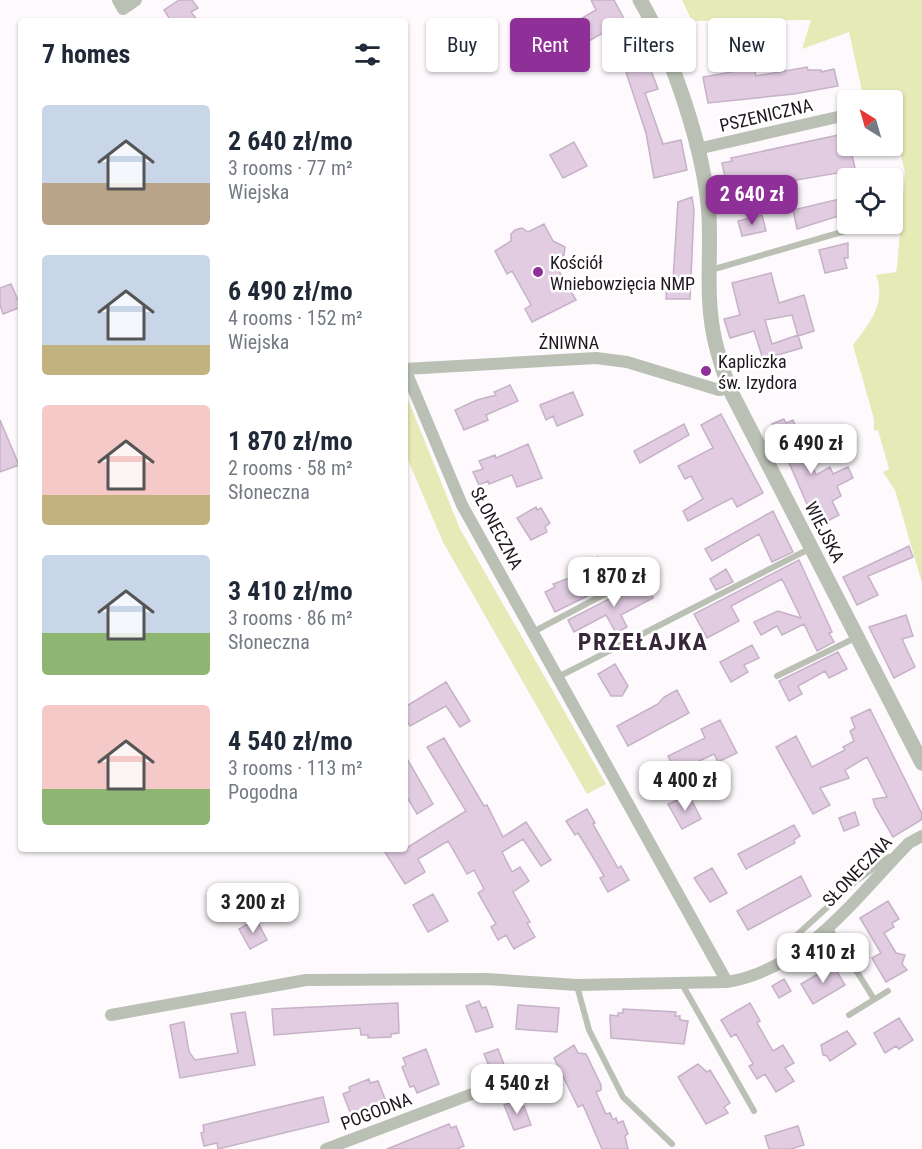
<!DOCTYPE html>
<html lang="en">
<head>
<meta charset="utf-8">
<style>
  :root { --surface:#fff; --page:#f2f2f3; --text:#1f2937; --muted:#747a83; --accent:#8f3099 }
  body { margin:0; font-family:"Roboto Condensed",sans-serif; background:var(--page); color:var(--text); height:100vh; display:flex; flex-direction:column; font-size:22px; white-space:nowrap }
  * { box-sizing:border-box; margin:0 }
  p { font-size:20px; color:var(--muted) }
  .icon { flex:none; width:33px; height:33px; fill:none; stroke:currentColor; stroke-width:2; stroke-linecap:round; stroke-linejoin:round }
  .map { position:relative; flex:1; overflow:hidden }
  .drawer { position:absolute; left:18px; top:18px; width:390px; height:834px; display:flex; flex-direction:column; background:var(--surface); border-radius:6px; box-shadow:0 2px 4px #0004 }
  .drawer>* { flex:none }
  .hud { position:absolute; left:426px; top:18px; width:405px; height:54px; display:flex; gap:12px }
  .needle { width:39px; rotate:323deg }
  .controls { position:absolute; left:837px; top:90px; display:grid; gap:12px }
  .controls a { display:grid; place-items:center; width:66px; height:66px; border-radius:6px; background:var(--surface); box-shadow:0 2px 4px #0004; font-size:30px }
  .price { position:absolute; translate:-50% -51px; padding:0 14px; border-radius:12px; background:#fff; color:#222; font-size:20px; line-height:39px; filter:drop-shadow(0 2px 3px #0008) }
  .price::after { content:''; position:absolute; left:50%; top:36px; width:18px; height:14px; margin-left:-9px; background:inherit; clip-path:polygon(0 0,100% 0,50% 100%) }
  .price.on { background:var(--accent); color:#fff }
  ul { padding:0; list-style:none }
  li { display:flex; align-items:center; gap:18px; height:150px; padding:0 24px }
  li span { display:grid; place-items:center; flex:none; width:168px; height:120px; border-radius:6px; color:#555 }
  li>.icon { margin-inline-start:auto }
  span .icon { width:72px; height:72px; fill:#fffc; stroke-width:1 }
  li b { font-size:26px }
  h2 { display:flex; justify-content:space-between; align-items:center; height:72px; padding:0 24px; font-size:26px }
  .chip { padding:0 21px; border-radius:6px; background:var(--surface); box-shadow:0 2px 4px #0004; font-size:21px; line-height:54px }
  .chip.on { background:var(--accent); color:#fff }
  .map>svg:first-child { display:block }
</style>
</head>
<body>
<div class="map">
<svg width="922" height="1149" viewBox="0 0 922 1149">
  <rect width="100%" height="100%" fill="#fdf9fd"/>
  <path fill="#e6eab7" d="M682 0H922V583L895 490 883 472 889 469 878 430 874 431V419L853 345C869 323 887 304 876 275L896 272 897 267 905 173 893 119 892 100H864L849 32 802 49 811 20 692 21Z
    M405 392 460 529 606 784 587 794 443 542 405 453Z"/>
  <path fill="#e1cce2" stroke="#c6b2c7" stroke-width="1.5" d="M179 0H192L198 8 191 12 198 21H171L164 10Z
    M591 0H614L631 32 612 42 606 31 582 45 577 35 573 37 567 27 596 10Z
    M649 65 658 89 645 93 663 144 681 140 687 170 654 178 646 133 626 72 634 69 635 72Z
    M807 67 808 70H821V72L834 69 838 86 794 94 708 103 703 77 754 68 756 76Z
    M848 133V146H850L855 168 848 170V213L797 229 793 210 844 198 837 173 728 192 722 163 732 161 731 158Z
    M574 142 587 166 563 178 550 155Z
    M692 197 694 210 690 299H666L667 280H673L678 202Z
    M762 215 766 231 742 236 738 221Z
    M544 224 553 241 565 247 564 255 553 261 576 300 532 322 525 309 531 305 512 271 507 274 495 251 511 241V234L515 230 522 228 528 232Z
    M848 243V258H844L847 268 825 273 819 250Z
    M771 273 779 303 804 295 814 331 798 336 792 315 765 320 772 344 798 335 802 348 763 359 754 331 730 338 724 319 740 315 732 283Z
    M11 284 21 307 3 314 0 305V288Z
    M510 385 518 401 486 415 488 420 464 430 455 410 477 400 496 395 494 392Z
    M573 392 583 415 557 426 553 416 546 420 540 405Z
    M721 414 763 493 737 507 732 498 688 521 683 511 703 499 691 476 685 479 678 466 713 448 701 425Z
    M784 419 786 423 793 420 816 475 830 467 833 474 848 467 853 478 837 486 841 496 832 501 839 515 817 527 772 424Z
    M0 420 19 465 0 472Z
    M684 424 689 435 640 463 634 451Z
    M528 444 542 478 517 487 512 475 489 484 488 481 479 485 473 472 483 469 479 461 495 455 496 458Z
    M536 507 537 510 541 508 550 523 545 527 547 532 531 540 517 518Z
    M773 511 793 552 772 562 759 534 712 561 705 549Z
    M909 546 913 557 868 576 878 595 857 605 843 577Z
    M598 557 612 584 555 612 545 592 555 587 553 584 577 575Z
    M799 560 832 632 829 633 834 642 817 651 804 624 782 635 777 626 761 635 754 622 778 611 801 618 782 579 731 606 739 621 707 638 694 614Z
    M726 569 733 582 716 590 710 579Z
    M644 581 653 598 621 615 627 627 616 633 606 615 574 632 568 620Z
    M906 615 913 636 902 639 915 667 894 678 869 627Z
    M752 645 759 658 744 665 748 672 731 682 720 662Z
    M838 652 847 669 829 678 825 671 798 686 802 694 789 701 779 681Z
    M615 664 628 686 622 696H611L598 674Z
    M446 682 470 721 460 727 446 706 410 726 405 718V707Z
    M677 690 689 713 628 746 617 726 658 704 664 697Z
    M870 709 922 814 921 820 893 837 875 806 873 799 887 797 867 757 845 770 849 778 820 788 830 805 813 814 776 747 796 736 812 767 845 750 843 747 854 741 850 731 855 728 851 718Z
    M720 720 737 753 718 762 714 754 676 772 668 756 705 738 701 729Z
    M444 738 484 806 487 805 503 837 526 822 551 860 541 866 523 839 502 852 512 872 520 867 529 881 513 892 530 922 527 923 535 937 514 949 506 935 498 940 491 927 496 924 478 893 484 889 474 870 467 874 448 841 418 859 425 872 405 884 383 849H405L466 811 427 747Z
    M405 755 433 804 417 814 405 794Z
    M689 795 701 819 682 829 668 804Z
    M587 809 595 823 593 824 618 868 621 866 629 880 608 892 600 878 604 876 591 854 578 833 575 835 566 821Z
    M855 812 859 825 844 831 839 818Z
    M794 825 800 836 794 840 795 843 746 869 738 854Z
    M712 868 727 893 710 902 694 878Z
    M801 876 811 896 748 930 737 911Z
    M433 894 448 921 428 932 413 905Z
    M888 901 899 919 892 923 894 927 884 933 896 953 905 955 902 964 907 970 886 982 872 958 881 953 860 918Z
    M256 919 267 940 250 949 239 929Z
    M833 965 845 985 813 1004 801 984Z
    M784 979 791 991 779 998 772 986Z
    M479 1001 482 1008 486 1007 493 1027 476 1032 466 1006Z
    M398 1003 399 1033 391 1034V1037L368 1038V1035H361L360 1028 274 1035 272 1009Z
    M750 1003 760 1021 757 1023 773 1051 783 1045 794 1063 785 1068 794 1081 776 1092 765 1074 757 1079 749 1066 753 1064 736 1034 731 1037 721 1020Z
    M518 1005 559 1008 557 1032 516 1029Z
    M623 1009 676 1012 675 1016H680V1020L688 1021 684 1044 611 1038 610 1015 618 1016V1013H623Z
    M245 1012 255 1065 180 1078 170 1025 184 1022 189 1052 195 1060 238 1053 231 1014Z
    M899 1018 913 1040 899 1049 896 1046 885 1053 874 1033Z
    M847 1031 856 1044 830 1061 827 1056 823 1055 821 1045Z
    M574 1045 578 1053 586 1054 601 1085V1090L596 1092 606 1114 610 1113 613 1120 616 1118 618 1123 623 1121 628 1134 625 1136 628 1149H602L583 1105 578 1107 554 1058Z
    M426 1049 439 1084 417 1093 414 1086 410 1087 402 1067 406 1065 403 1058Z
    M498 1049 508 1075 495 1080 484 1054Z
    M698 1064 707 1072 710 1070 730 1103 724 1107 728 1113 706 1124 678 1077Z
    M369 1079 370 1083 378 1081 387 1104 352 1117 343 1094 350 1091 349 1087Z
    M323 1097 329 1122 218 1149 217 1143 204 1146 201 1133 204 1132 203 1125Z
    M517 1100 520 1108 524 1106 531 1125 514 1130 504 1105Z
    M449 1124 451 1128 456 1126 464 1146 457 1149H387Z
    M798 1126 804 1145 791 1149H769L765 1136Z"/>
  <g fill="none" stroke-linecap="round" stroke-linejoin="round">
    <path stroke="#bbc0b4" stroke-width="6" d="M711 270 866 225
      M533 632 622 585
      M777 676 857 637
      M558 677 811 548
      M829 927 874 999
      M798 934 856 881 889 857
      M682 984 754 1111
      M577 986 589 1030 623 1097 672 1144
      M849 1015 888 991"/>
    <path stroke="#bbc0b4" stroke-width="12" d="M118 0 123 9 136 0
      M697 149 842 116
      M405 369 462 505 727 982C806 969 856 897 909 843L922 836
      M405 369 596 358 627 362 719 390 729 388
      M111 1015 306 980 486 979 577 985 727 982
      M326 1149 472 1094"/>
    <path stroke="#bbc0b4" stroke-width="15" d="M640 0C673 56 705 151 709 216 711 254 706 293 713 331 716 350 723 369 729 388L922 763"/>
  </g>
  <g fill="#8f3099" stroke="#fff" stroke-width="2">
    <circle cx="538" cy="272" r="6"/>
    <circle cx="706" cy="371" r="6"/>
  </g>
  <g text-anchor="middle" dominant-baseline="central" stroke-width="5" stroke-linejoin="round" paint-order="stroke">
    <g font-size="18" fill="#201820" stroke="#fff">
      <text transform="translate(766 115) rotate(-13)">PSZENICZNA</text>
      <text x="569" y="342">ŻNIWNA</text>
      <text transform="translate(497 528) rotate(62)">SŁONECZNA</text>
      <text transform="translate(825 532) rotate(63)">WIEJSKA</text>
      <text transform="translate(857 871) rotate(-46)">SŁONECZNA</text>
      <text transform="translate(376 1111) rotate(-21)">POGODNA</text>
    </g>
    <g font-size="18" fill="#201820" stroke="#fff" text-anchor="start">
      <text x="550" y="262">Kościół<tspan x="550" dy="21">Wniebowzięcia NMP</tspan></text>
      <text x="718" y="361">Kapliczka<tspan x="718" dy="21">św. Izydora</tspan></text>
    </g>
    <g font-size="24" font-weight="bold" letter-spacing="1.5" fill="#372839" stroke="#fff">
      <text x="643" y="642">PRZEŁAJKA</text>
    </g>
  </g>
</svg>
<div class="controls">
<a><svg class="needle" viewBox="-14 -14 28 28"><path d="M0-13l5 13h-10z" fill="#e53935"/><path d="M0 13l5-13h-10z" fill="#747a83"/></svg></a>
<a><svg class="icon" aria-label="locate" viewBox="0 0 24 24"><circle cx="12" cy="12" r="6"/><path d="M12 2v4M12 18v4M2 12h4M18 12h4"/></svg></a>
</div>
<b class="price on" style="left:752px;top:226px">2 640 zł</b>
<b class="price" style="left:811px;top:475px">6 490 zł</b>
<b class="price" style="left:614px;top:608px">1 870 zł</b>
<b class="price" style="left:685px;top:812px">4 400 zł</b>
<b class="price" style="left:253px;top:934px">3 200 zł</b>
<b class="price" style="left:823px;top:984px">3 410 zł</b>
<b class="price" style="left:517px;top:1115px">4 540 zł</b>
<div class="hud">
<a class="chip">Buy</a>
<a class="chip on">Rent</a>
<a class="chip">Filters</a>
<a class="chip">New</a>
</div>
<section class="drawer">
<h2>7 homes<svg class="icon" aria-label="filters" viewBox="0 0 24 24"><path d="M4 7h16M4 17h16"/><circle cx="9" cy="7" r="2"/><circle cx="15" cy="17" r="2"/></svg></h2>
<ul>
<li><span style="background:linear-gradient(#c9d6e8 65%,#b9a48a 0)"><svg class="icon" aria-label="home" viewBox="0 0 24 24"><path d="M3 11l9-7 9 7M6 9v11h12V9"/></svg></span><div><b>2 640 zł/mo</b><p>3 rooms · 77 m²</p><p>Wiejska</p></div></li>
<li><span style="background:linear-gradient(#c9d6e8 75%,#c2b280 0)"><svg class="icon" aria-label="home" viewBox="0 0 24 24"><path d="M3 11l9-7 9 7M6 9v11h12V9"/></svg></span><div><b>6 490 zł/mo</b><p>4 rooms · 152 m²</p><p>Wiejska</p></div></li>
<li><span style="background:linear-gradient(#f6c9c9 75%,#c2b280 0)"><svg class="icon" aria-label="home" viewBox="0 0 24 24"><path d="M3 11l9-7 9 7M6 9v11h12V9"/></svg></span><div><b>1 870 zł/mo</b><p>2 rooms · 58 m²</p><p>Słoneczna</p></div></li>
<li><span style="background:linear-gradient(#c9d6e8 65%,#8fb573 0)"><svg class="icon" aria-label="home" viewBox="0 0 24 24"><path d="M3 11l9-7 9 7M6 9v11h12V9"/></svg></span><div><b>3 410 zł/mo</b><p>3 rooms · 86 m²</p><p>Słoneczna</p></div></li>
<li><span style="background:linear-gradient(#f6c9c9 70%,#8fb573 0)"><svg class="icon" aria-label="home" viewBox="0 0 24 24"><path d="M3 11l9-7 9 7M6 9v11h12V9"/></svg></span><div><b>4 540 zł/mo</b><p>3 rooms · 113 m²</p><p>Pogodna</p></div></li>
</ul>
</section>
</div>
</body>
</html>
